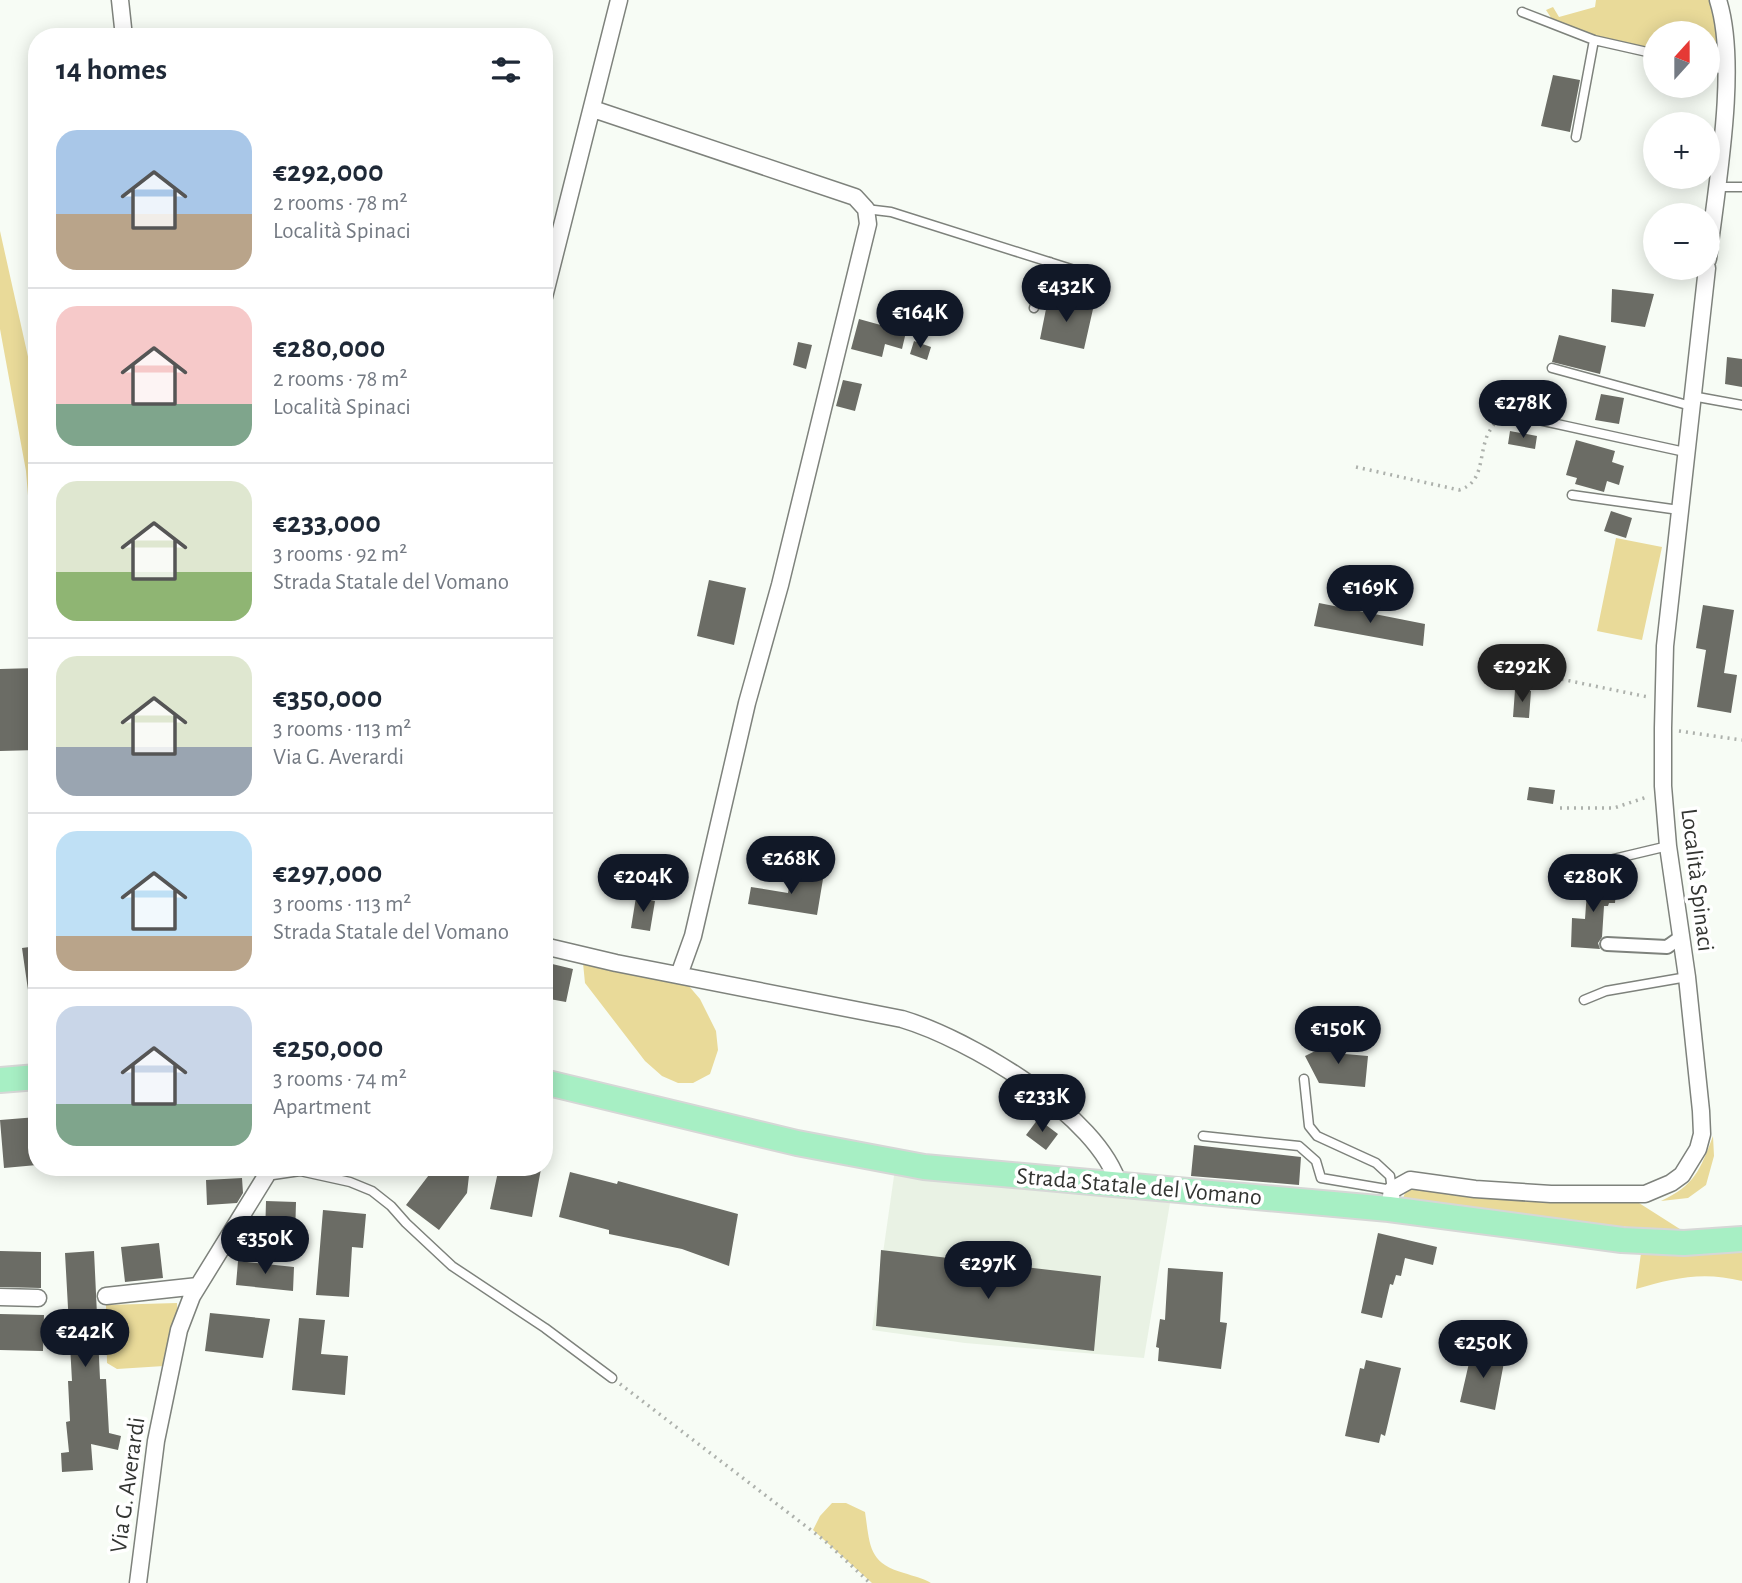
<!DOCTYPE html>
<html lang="en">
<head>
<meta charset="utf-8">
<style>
  :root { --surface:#fff; --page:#f6f6f7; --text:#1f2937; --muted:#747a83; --line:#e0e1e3; --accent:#111827 }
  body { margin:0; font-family:"Alegreya Sans",sans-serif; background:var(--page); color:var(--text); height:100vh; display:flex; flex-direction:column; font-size:26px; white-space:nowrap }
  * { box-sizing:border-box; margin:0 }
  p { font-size:23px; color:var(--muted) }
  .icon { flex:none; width:38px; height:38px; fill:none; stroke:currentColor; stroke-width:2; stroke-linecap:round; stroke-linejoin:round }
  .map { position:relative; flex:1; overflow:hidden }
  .details { position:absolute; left:28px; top:28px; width:525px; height:1148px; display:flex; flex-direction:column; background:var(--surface); border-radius:28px; box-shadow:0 4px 18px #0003 }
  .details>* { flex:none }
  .needle { width:46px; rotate:21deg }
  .buttons { position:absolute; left:1643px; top:21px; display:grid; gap:14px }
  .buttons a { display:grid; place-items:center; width:77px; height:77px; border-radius:50%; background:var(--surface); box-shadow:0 4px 18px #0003; font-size:35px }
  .price { position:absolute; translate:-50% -60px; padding:0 16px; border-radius:24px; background:var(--accent); color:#fff; font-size:23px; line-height:46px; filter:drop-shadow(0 2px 4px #0008) }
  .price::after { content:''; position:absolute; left:50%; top:42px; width:21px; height:16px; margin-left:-10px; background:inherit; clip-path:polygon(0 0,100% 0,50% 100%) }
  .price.active { background:#222; color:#fff }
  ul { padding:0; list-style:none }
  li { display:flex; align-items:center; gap:21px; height:175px; padding:0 28px }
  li+li { border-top:2px solid var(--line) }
  li span { display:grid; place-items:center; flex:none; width:196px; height:140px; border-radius:21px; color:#555 }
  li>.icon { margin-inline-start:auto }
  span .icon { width:84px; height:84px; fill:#fffc; stroke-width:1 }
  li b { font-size:30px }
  h2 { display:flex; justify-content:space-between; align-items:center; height:84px; padding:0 28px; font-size:30px }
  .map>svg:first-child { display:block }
</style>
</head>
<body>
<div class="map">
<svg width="1742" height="1583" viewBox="0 0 1742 1583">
  <rect width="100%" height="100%" fill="#f7fcf5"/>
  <path fill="#e9f2e4" d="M895 1169 1170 1203 1144 1358 965 1343 872 1330Z"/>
  <path fill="#e9da99" d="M1596 0H1711L1717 17 1719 67 1708 64V33H1656L1655 52 1597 39 1555 24 1546 10 1553 7 1559 17 1595 7Z
    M0 231 37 397V532H31L26 471 0 329Z
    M1616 538 1662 547 1642 640 1597 631Z
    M583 963 688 985 700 999 716 1031 718 1050 710 1074 693 1083H678L662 1076 645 1061 585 983Z
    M1713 1136 1714 1156 1706 1185 1688 1198 1661 1201C1695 1185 1700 1170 1713 1136Z
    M1416 1186 1577 1201 1639 1203 1683 1231 1615 1226 1403 1198 1407 1188Z
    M1742 1249V1281C1703 1271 1673 1278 1636 1289L1641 1253Z
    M177 1303 178 1319 164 1366 117 1369 107 1363 106 1305Z
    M832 1503H846L865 1512C870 1545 868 1563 904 1573 913 1576 923 1578 931 1583H872L813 1530 820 1516Z"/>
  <path fill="#6b6c65" d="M1553 75 1580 80 1570 132 1541 126Z
    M1612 289 1654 294 1645 327 1611 322Z
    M1048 299 1093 309 1084 349 1040 339Z
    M859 319 906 332 902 349 885 344 882 357 851 349Z
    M1559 335 1606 346 1600 374 1552 362Z
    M914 341 931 347 927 360 910 354Z
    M798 342 812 345 806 369 793 365Z
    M1727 357 1742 359V387L1725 384Z
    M843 380 862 384 855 411 836 406Z
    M1601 394 1624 398 1619 424 1595 420Z
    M1510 431 1537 436 1535 449 1508 444Z
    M1576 440 1615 451 1612 462 1624 466 1619 485 1607 481 1604 492 1575 484 1577 478 1566 475Z
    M1611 511 1632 518 1626 538 1604 531Z
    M709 580 746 588 734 645 697 636Z
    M1319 603 1425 624 1423 646 1314 626Z
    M1703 605 1734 610 1724 673 1737 675 1731 713 1697 707 1706 650 1696 648Z
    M37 668V750L0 751V669Z
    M1515 690 1531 691 1529 718 1513 717Z
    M1529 787 1555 790 1553 804 1527 800Z
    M791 874 823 879 817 915 748 904 751 887 788 893Z
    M1588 878 1617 880 1615 903H1609L1608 906H1604L1602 937 1598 943 1600 949 1571 947 1572 918 1585 919Z
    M636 897 655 901 650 931 631 928Z
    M37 946V990H28L22 948Z
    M544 962 573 969 566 1002 544 998Z
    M1338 1040 1345 1054 1368 1056 1365 1087 1319 1083 1305 1056Z
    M37 1117V1165L4 1168 0 1120Z
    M1038 1119 1058 1134 1046 1150 1026 1135Z
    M1194 1145 1301 1157 1299 1185 1191 1176Z
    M435 1167H470L467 1193 439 1230 406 1205Z
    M499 1167 541 1169 532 1217 490 1209Z
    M570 1172 617 1184 618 1181 738 1214 729 1266 682 1249 609 1234V1230L559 1217Z
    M242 1178 243 1193 237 1203 207 1205 206 1180Z
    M266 1201 296 1202 295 1238 265 1237Z
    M323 1210 366 1214 363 1248 352 1247 349 1297 316 1295Z
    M1378 1233 1437 1247 1433 1265 1405 1258 1401 1276 1396 1275 1393 1285 1390 1284 1382 1318 1361 1313Z
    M159 1243 163 1278 125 1282 121 1247Z
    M881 1250 1101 1276 1094 1351 876 1326Z
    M0 1251 41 1252V1288L0 1287Z
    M94 1251 100 1379H106L109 1433 121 1436 118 1450 91 1444 93 1470 62 1472 61 1453 69 1452 66 1422 70 1421 68 1381H72L65 1253Z
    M238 1261 294 1267 293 1291 236 1285Z
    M1168 1268 1223 1272 1220 1322 1227 1323 1221 1369 1158 1361 1159 1348 1156 1347 1160 1319 1165 1320Z
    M210 1313 270 1319 263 1358 205 1351Z
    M0 1314 44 1315 43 1351 0 1350Z
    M299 1318 325 1320 321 1354 348 1356 345 1395 292 1390Z
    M1472 1350 1505 1357 1495 1410 1460 1402Z
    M1366 1360 1401 1368 1385 1436 1381 1434 1379 1443 1345 1436 1360 1368 1364 1369Z"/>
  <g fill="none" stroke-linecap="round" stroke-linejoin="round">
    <g stroke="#7e827c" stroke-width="11">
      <path id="service" d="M1522 12 1594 40 1656 54
        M1708 66 1725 70
        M1576 137 1594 40
        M1716 187H1742
        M866 209 891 212 1087 274
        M1034 308 1050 262
        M1552 368 1691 406
        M1692 396 1742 405
        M1525 417 1685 452
        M1572 495 1679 510
        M1599 870 1605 861 1668 846
        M1584 1000 1606 991 1687 977
        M1203 1136 1299 1146 1316 1161 1321 1178 1392 1190 1390 1176 1376 1163 1317 1136 1309 1126 1304 1079
        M266 1176 300 1171 350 1182 372 1191 391 1206 406 1223 452 1266 545 1328 612 1378"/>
    </g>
    <g stroke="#7e827c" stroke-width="16">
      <path id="pedestrian" d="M1607 944 1667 947 1681 937"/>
    </g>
    <g stroke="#7e827c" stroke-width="19">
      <path id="minor" d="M120 0 124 37
        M593 109 855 197 866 209 868 224 780 585 747 703 693 936 679 975
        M1708 259C1716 189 1739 66 1718 0
        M544 297 619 0
        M544 946 616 963 902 1019C969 1039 1099 1115 1119 1186
        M1389 1209 1392 1190 1410 1180 1475 1189 1551 1194H1645L1671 1183 1682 1175 1698 1149 1702 1134 1701 1111 1687 977 1668 846 1663 786V728L1665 646 1707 268
        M106 1296 198 1286
        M0 1297 38 1298
        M138 1583 156 1441 179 1330 192 1296 266 1176 263 1167"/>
    </g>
    <g stroke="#d6d7d6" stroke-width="28">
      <path id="primary" d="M0 1080 37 1077
        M544 1082 797 1143 924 1167 1389 1209 1622 1240 1684 1243 1742 1239"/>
    </g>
    <path stroke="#adb1ac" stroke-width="3.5" stroke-dasharray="2 5" stroke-linecap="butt" d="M1356 467 1459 490C1483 483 1479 459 1486 439 1488 432 1493 426 1497 420L1515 415
      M1541 675 1648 697
      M1679 731 1742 740
      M1560 808H1614L1647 797
      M620 1384 824 1540 870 1583"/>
    <use href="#service" stroke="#fff" stroke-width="8"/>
    <use href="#pedestrian" stroke="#fff" stroke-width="12"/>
    <use href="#minor" stroke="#fff" stroke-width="16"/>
    <use href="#primary" stroke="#a7efc4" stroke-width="24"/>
  </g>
  <g text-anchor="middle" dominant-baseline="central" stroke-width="7" stroke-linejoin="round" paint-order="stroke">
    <g font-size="24" fill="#333532" stroke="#fff">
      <text transform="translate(1697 880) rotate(83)">Località Spinaci</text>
      <text transform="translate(1139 1187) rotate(5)">Strada Statale del Vomano</text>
      <text transform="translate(128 1485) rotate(-82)">Via G. Averardi</text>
    </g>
  </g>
</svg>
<div class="buttons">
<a><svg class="needle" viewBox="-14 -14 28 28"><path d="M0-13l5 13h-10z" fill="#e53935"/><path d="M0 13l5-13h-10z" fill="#747a83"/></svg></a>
<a>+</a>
<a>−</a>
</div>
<b class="price" style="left:1066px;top:324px">€432K</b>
<b class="price" style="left:920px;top:350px">€164K</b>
<b class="price" style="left:1523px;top:440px">€278K</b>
<b class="price" style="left:1370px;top:625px">€169K</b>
<b class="price active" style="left:1522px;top:704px">€292K</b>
<b class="price" style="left:791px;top:896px">€268K</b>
<b class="price" style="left:643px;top:914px">€204K</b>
<b class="price" style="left:1593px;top:914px">€280K</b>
<b class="price" style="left:1338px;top:1066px">€150K</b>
<b class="price" style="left:1042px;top:1134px">€233K</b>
<b class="price" style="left:265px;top:1276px">€350K</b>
<b class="price" style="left:988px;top:1301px">€297K</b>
<b class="price" style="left:85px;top:1369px">€242K</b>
<b class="price" style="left:1483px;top:1380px">€250K</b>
<section class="details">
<h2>14 homes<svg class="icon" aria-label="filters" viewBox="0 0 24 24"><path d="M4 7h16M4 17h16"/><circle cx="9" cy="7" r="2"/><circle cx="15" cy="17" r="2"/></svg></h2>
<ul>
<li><span style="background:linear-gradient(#a9c7e8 60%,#b9a48a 0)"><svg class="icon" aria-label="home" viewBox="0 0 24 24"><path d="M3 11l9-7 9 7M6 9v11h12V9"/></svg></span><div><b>€292,000</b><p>2 rooms · 78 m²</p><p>Località Spinaci</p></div></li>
<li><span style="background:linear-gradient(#f6c9c9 70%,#7fa58c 0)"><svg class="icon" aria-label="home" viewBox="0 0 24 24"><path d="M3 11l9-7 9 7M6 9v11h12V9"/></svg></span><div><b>€280,000</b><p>2 rooms · 78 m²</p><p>Località Spinaci</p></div></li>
<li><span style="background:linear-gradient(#dfe7d0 65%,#8fb573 0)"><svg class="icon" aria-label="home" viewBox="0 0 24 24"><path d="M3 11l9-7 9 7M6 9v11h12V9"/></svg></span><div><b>€233,000</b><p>3 rooms · 92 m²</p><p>Strada Statale del Vomano</p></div></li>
<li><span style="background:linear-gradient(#dfe7d0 65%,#9aa5b1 0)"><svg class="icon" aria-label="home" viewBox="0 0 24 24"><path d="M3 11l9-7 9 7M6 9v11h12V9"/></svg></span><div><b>€350,000</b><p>3 rooms · 113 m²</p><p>Via G. Averardi</p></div></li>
<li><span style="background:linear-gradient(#bfe0f5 75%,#b9a48a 0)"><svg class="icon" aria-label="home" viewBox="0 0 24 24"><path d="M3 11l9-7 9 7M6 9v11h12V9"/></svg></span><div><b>€297,000</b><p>3 rooms · 113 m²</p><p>Strada Statale del Vomano</p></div></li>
<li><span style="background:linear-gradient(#c9d6e8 70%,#7fa58c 0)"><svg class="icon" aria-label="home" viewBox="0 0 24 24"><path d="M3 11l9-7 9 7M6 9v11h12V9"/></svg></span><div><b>€250,000</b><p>3 rooms · 74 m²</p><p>Apartment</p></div></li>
</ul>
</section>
</div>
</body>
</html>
